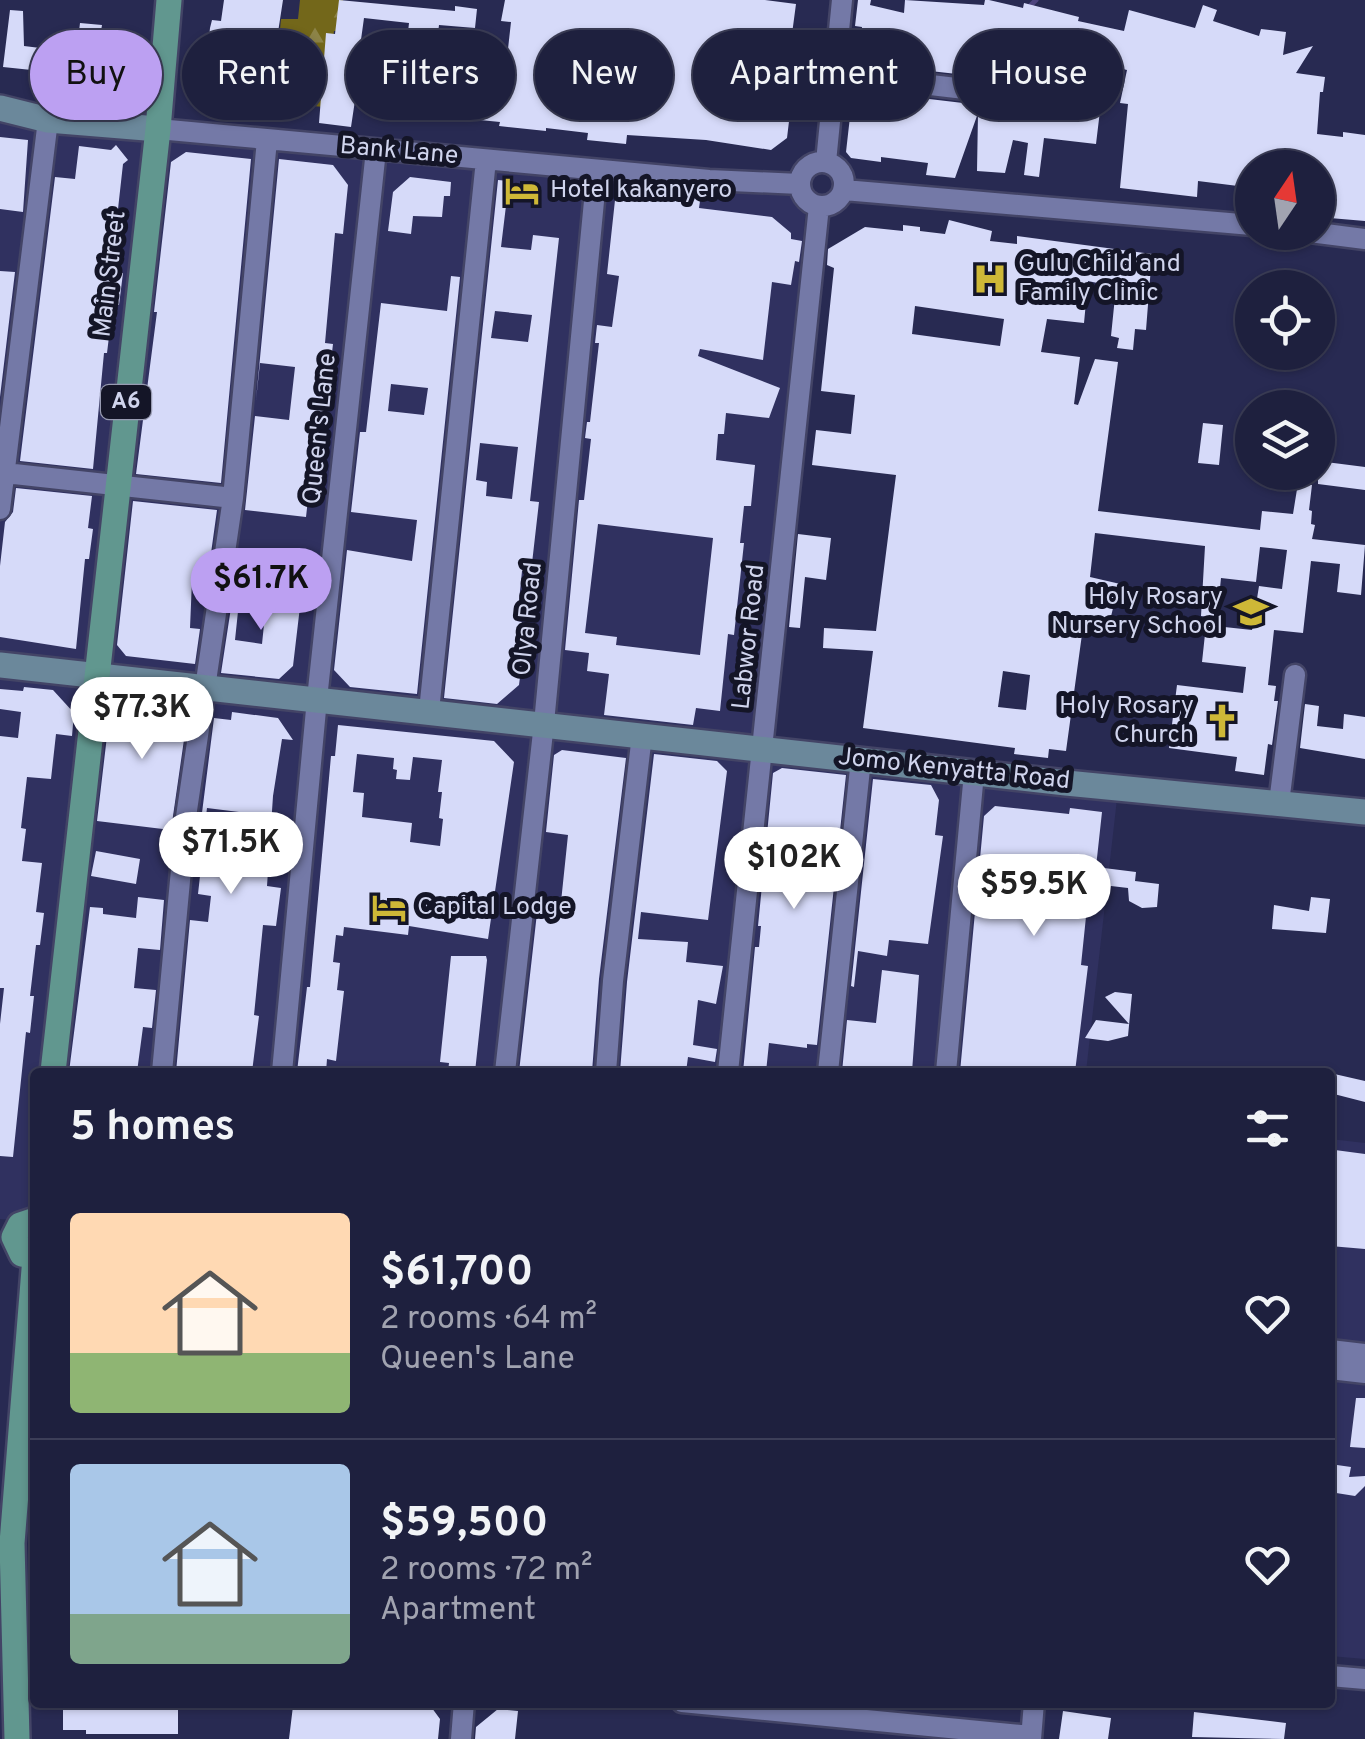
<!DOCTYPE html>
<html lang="en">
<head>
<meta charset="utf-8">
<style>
  :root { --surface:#1e203e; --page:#262845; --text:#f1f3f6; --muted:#a1a3b0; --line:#3c3e58; --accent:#bca0f2 }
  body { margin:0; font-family:Overpass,sans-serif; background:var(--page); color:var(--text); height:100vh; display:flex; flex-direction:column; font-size:38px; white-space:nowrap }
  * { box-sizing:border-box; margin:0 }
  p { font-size:32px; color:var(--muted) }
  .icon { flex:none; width:55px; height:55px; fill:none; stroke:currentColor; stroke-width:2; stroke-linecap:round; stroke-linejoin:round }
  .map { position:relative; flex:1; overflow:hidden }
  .details { position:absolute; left:30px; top:1068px; width:1305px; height:640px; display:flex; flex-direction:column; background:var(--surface); border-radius:10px; box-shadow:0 2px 8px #0004,0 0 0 2px var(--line) }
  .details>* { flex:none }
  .guide { position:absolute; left:30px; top:30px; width:1305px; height:90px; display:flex; gap:20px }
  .needle { width:65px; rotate:13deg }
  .controls { position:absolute; left:1235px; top:150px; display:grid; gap:20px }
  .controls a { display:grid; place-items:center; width:100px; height:100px; border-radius:50%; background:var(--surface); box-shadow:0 2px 8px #0004,0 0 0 2px var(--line); font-size:50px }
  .price { position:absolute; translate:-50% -85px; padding:0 22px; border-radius:35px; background:#fff; color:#222; font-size:32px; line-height:65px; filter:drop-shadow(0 2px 5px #0008) }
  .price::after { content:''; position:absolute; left:50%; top:60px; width:30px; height:22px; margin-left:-15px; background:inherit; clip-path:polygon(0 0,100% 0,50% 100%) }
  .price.selected { background:var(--accent); color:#111 }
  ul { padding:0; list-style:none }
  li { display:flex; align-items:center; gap:30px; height:250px; padding:0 40px }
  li+li { border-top:2px solid var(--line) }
  li span { display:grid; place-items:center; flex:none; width:280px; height:200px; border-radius:10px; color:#555 }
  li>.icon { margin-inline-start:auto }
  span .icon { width:120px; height:120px; fill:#fffc; stroke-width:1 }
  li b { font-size:42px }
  h2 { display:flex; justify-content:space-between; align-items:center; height:120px; padding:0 40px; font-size:42px }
  .tag { padding:0 35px; border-radius:45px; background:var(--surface); box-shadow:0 2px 8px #0004,0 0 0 2px var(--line); font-size:35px; line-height:90px }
  .tag.selected { background:var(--accent); color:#111 }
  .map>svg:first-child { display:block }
</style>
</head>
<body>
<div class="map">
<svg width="1365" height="1739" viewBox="0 0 1365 1739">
  <defs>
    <pattern id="forest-firs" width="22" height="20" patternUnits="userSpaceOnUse" patternTransform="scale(2.5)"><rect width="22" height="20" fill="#73671a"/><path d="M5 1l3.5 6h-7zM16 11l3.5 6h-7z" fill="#8c8347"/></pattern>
  </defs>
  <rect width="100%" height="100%" fill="#282a52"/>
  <path fill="#303160" d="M0 122 799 193 806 207 754 751 1118 790 1086 1072H35V1222L0 1219Z
    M1330 1139 1365 1143V1659L1330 1656Z"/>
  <path fill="url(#forest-firs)" d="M300 0H343L340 31H334L325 107 273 103 281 19H298Z"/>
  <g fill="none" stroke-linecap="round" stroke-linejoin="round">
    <path stroke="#4d447e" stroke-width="5" d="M1027 9 1036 0"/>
  </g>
  <path fill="#d6daf9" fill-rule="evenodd" d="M224 0H283L268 97 229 94 228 100 202 98 210 28 212 20 221 21Z
    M339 0 455 11V6L477 9 475 28 439 25 431 89 502 102 511 22 501 21 505 0H765L796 4 786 79 794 80 787 138 771 150 706 140 627 135 626 144 587 140 588 133 546 128V131L499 126 500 122 399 112 409 23 364 18 360 47H363L351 127 319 123 326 33 335 34Z
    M858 0H871L870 5 904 13 905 0 984 5 985 0H989L1023 8 1024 3 1079 17 1078 21 1124 31 1129 10 1195 28 1203 5 1217 10 1213 21 1259 36 1261 29 1286 32 1283 55 1313 46 1296 73 1325 77 1323 92H1320L1317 134 1343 137V132L1365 135V221L1318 217V168H1252V197L1237 195 1238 186 1198 181 1197 197 1120 188 1128 104 1120 103 1127 70 1094 62 1087 91 1102 94 1096 144 1044 138 1039 177 1024 175 1028 143 1013 140 1005 173 977 171 978 113 955 178 926 175 928 163 881 157V162L851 158 846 152 853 90 980 105 992 100 996 92 991 81 984 77 858 63 862 27 855 26Z
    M10 10 23 11 24 46 65 51V47L77 48 80 23 102 25 101 31 118 32V37H122L117 79 3 67Z
    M0 137 28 140 23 212 0 209Z
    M116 145 128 160 123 164 115 236H119L115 272 123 273 119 305 113 304 107 353H104L93 469 20 461 55 177 75 179 79 146 111 150Z
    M186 152 251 159 221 483 136 474 157 312H154L171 162Z
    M279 159 333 165 348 185 343 234 335 233 325 343 333 344 325 412 318 411 306 517 245 510 255 416 289 420 295 367 260 363 256 400Z
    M410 177 451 182 450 196H444L442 217 413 216 411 234 388 231 393 192Z
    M498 180 509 181 501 247 531 250 533 235 559 238 530 501 539 502 531 572 522 571 517 621 522 622 517 661H522L519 685 497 704 444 698ZM495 311 532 315 528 342 491 338ZM480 443 518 447 512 499 486 496 487 482 476 480Z
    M623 186 701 194 699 208 772 217 791 233V239L802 241 799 262 795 261 791 285 772 282 763 360 700 349 698 356 780 388 769 418 726 413 724 434H718L716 460 755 465 751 506H744L740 543H744L734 635 728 634 720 711 696 708 693 725 604 715 609 674 587 671 589 653 565 650 579 500H584L591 439 585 438 587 422H590L599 343H595L597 325 612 327 619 276 607 274 616 191ZM598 524 713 538 700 655 616 645 617 637 585 633Z
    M949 220 992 231 990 241 1017 244V236L1152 254 1146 330 1135 329 1133 350 1117 348 1119 338 1111 336 1116 287 1088 281 1084 323 1047 319 1041 352 1080 357 1074 404 1078 405 1095 359 1118 362 1098 511 1260 530 1262 511 1293 514 1298 483 1312 485 1309 510 1312 511 1311 524 1315 525 1312 539 1365 545 1361 595 1337 592 1340 564 1311 561 1303 633 1274 630 1268 685 1276 686 1274 701H1278L1272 745 1268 744 1264 775 1235 771 1237 757 1169 748 1177 685 1243 693 1246 667 1202 662 1206 625 1252 630 1259 586 1282 589 1287 550 1260 547 1256 582 1221 578 1217 618 1201 616 1205 546 1095 533 1090 577 1129 586 1124 606 1114 604 1107 633 1083 627 1066 751 1049 749 1048 758 1014 754 1015 748 863 728 873 651 823 648 824 628 876 631 896 475 812 465 816 430 851 434 855 395 821 391 834 268 827 265 828 249 865 227 903 231V225L920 227V231L945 234ZM915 306 1004 319 1000 346 912 334ZM1003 671 1030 675 1026 710 998 707Z
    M0 271 15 272 0 397Z
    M451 276 460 277 417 694 350 687 334 670 347 550 412 561 417 520 351 512 360 432H366L381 303 447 311ZM391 384 428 388 424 415 388 411Z
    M1203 423 1223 425 1219 465 1198 463Z
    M1318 461 1365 467V490L1318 484Z
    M16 488 92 496 88 528 93 529 89 559H85L76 649 0 637V566L5 522 13 512Z
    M133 501 217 510 207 582 192 580 190 628 200 629 195 664 126 656 117 645Z
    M798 534 831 538 826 580 805 577 800 628 789 627Z
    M255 581 269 582 267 598V594L301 598 293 666 279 679 221 673 234 588 254 590ZM239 602 266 605 262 644 235 640Z
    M24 687 53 690 74 713 72 736 56 734 51 779 27 777 21 828 26 829 22 861 42 863 36 912 44 913 40 945H36L30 996H34L30 1033 26 1032 13 1157 0 1156V1024L4 988H0V736L18 738 21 712 0 709V689L23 691Z
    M119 695 189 705 171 830 97 821 111 702Z
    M1305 704 1319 706 1317 726 1343 729 1344 714 1365 717V759L1300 748Z
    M232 712 278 718 293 740 282 739 273 796 267 886 281 888 276 926 263 925 254 1015 259 1016 252 1072H176L190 920 208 922 211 896 198 894 200 876H194L214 718 231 720ZM207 808 247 813 242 845 203 840Z
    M338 725 494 741 514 762 488 939 409 926 408 935 344 927 343 936 336 935 333 962 340 963 337 990 344 991 336 1061 327 1059 326 1072H297L307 987H310L331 756H335ZM357 754 394 758 393 769 397 770 396 779 410 780 413 757 442 760 438 792H442L439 818 443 819 440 846 410 842 412 823 362 817 364 793 353 792Z
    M562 750 626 758 599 979 592 1072H519L537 913 544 914 545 900 561 902 568 835 546 832 554 755Z
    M654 754 717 761 727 771 708 920 641 912 638 939 688 942 686 962 723 966 716 1004 698 1000 693 1045 717 1049 715 1062 688 1057 686 1072H620L627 982Z
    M782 768 846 775 817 1045 807 1044V1048L769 1043 766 1072H743L755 947H759L761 926H758L773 773Z
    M873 779 931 785 939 800 935 835 943 836 928 944 889 940 887 956 858 951 854 987 851 986Z
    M995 806 1069 814 1070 808 1102 812 1096 867 1136 872 1135 881 1159 884 1157 907 1142 908 1129 901 1128 888 1094 884 1091 908 1087 907 1081 965 1088 966 1075 1072H960L984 816Z
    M96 851 140 859 136 884 91 876Z
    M138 897 164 900 160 950 138 948 134 988 156 990 152 1028 143 1027 137 1072H69L90 907 103 908V914L136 918Z
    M1311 897 1330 899 1326 933 1272 929 1274 905 1309 911Z
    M451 956H486L487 960 475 1072H448L449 1063 440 1062Z
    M882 970 919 975 912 1072H842L847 1020 876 1023Z
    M1115 992 1132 994 1128 1036 1108 1041 1085 1038 1096 1020 1129 1024 1105 997Z
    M1330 1073 1365 1081V1102L1330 1093Z
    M1335 1150 1365 1154V1249L1330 1246V1160H1334Z
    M1356 1398H1365V1448L1350 1447Z
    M1337 1465 1351 1467 1349 1477 1365 1476V1486L1355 1496 1330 1492V1478L1335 1479Z
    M63 1702H178V1734H86V1730H63Z
    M330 1702H366L407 1709 408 1702 429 1704 440 1719 438 1739H289L293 1706 329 1710Z
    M498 1709 518 1711 515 1739H475L476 1727Z
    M1063 1711 1111 1718 1108 1739H1059Z
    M1194 1712 1286 1723 1284 1739 1192 1737Z"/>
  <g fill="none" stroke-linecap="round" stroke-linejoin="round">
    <g stroke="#434466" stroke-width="25">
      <path id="street" d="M836 74 982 91
        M158 129 709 180 800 184
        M800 184a22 22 0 1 1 44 0a22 22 0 1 1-44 0Z
        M826 162 842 0
        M844 190 1252 225
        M1310 232 1365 239
        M5 473 233 498
        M0 509 48 120
        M429 711 486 160
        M1279 803 1295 675
        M162 1072 186 817 233 498 267 140
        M282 1072 317 699 376 150
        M505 1072 544 723 597 170
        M606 1072 613 981 642 735
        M728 1072 819 206
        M828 1072 861 759
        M946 1072 974 773
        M1330 1350 1365 1354
        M1330 1369 1365 1373
        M1330 1676 1365 1679
        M682 1702 1031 1736
        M461 1739 464 1702
        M1031 1739 1034 1702"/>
    </g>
    <g stroke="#434466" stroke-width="30">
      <path id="secondary" d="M0 108 48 120 158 129
        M0 665 1066 783 1365 812"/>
    </g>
    <g stroke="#434466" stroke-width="30">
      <path id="primary" d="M53 1072 158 129 169 0
        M17 1739 12 1543 35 1257 22 1254 14 1237 20 1225 35 1220"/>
    </g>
    <use href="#street" stroke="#7479a7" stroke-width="20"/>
    <use href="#secondary" stroke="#6b889b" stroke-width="25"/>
    <use href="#primary" stroke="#61978f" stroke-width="25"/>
  </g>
  <defs>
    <g id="hotel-bare" transform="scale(2.7)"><path d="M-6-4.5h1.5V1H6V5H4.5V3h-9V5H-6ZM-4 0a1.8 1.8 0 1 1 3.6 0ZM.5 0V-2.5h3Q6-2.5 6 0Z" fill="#ceb837" stroke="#141527" stroke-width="2.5" paint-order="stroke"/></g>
    <g id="hospital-bare" transform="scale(2.7)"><path d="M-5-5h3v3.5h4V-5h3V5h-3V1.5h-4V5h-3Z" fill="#ceb837" stroke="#141527" stroke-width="2.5" paint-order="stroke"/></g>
    <g id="school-bare" transform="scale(2.7)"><path d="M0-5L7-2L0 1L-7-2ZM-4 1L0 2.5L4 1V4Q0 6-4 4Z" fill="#ceb837" stroke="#141527" stroke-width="2.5" paint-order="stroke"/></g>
    <g id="church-bare" transform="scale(2.7)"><path d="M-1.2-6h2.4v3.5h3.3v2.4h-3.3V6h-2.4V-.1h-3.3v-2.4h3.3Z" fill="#ceb837" stroke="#141527" stroke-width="2.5" paint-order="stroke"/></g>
  </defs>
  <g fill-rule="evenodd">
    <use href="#hotel-bare" x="522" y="191"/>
    <use href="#hospital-bare" x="990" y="279"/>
    <use href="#school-bare" x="1251" y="612"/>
    <use href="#church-bare" x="1222" y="721"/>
    <use href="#hotel-bare" x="389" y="908"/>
  </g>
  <g text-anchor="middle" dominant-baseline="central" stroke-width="10" stroke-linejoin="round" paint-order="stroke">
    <rect fill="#141527" stroke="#989bb2" stroke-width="2.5" x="101" y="385" width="50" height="34" rx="8"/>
    <g font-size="22" font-weight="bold" fill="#d0d4ed">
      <text x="126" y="402">A6</text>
    </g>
    <g font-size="25" fill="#d0d4ed" stroke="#141527">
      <text transform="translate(399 152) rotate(5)">Bank Lane</text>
      <text transform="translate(111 274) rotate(-83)">Main Street</text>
      <text transform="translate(321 429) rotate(-84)">Queen's Lane</text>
      <text transform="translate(529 619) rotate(-84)">Olya Road</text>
      <text transform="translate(750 637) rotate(-84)">Labwor Road</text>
      <text transform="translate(954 770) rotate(6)">Jomo Kenyatta Road</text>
    </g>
    <g font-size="25" fill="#d0d4ed" stroke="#141527" text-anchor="start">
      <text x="550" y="191">Hotel kakanyero</text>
      <text x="1018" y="265">Gulu Child and<tspan x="1018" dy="29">Family Clinic</tspan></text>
      <text x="1223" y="598" text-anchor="end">Holy Rosary<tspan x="1223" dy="29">Nursery School</tspan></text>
      <text x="1194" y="707" text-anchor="end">Holy Rosary<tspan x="1194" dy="29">Church</tspan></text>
      <text x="417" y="908">Capital Lodge</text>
    </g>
  </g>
</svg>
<div class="controls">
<a><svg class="needle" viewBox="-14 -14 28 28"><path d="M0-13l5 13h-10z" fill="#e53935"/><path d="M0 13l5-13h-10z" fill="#a1a3b0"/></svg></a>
<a><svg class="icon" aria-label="locate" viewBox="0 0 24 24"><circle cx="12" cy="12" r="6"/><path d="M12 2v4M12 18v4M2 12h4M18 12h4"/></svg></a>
<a><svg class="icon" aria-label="layers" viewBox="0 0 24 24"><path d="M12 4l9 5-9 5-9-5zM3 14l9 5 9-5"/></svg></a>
</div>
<b class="price selected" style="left:261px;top:633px">$61.7K</b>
<b class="price" style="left:142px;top:762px">$77.3K</b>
<b class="price" style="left:231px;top:897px">$71.5K</b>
<b class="price" style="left:794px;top:912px">$102K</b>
<b class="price" style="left:1034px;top:939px">$59.5K</b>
<div class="guide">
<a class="tag selected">Buy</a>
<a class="tag">Rent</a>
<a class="tag">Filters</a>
<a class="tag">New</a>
<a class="tag">Apartment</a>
<a class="tag">House</a>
</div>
<section class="details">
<h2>5 homes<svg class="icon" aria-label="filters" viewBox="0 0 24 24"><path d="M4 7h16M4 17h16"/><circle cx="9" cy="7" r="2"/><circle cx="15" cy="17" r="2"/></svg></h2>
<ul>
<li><span style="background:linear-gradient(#ffd9b3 70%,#8fb573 0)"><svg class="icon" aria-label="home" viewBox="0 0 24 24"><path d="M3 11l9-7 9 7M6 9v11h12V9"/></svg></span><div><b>$61,700</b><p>2 rooms · 64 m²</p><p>Queen's Lane</p></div><svg class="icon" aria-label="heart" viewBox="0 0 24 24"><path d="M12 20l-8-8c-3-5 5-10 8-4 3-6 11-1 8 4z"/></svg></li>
<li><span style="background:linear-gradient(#a9c7e8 75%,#7fa58c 0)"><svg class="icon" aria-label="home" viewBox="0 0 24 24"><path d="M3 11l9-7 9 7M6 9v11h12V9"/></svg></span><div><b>$59,500</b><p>2 rooms · 72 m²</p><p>Apartment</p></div><svg class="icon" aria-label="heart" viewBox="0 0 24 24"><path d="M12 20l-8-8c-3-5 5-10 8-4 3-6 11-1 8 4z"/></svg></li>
</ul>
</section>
</div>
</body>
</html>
